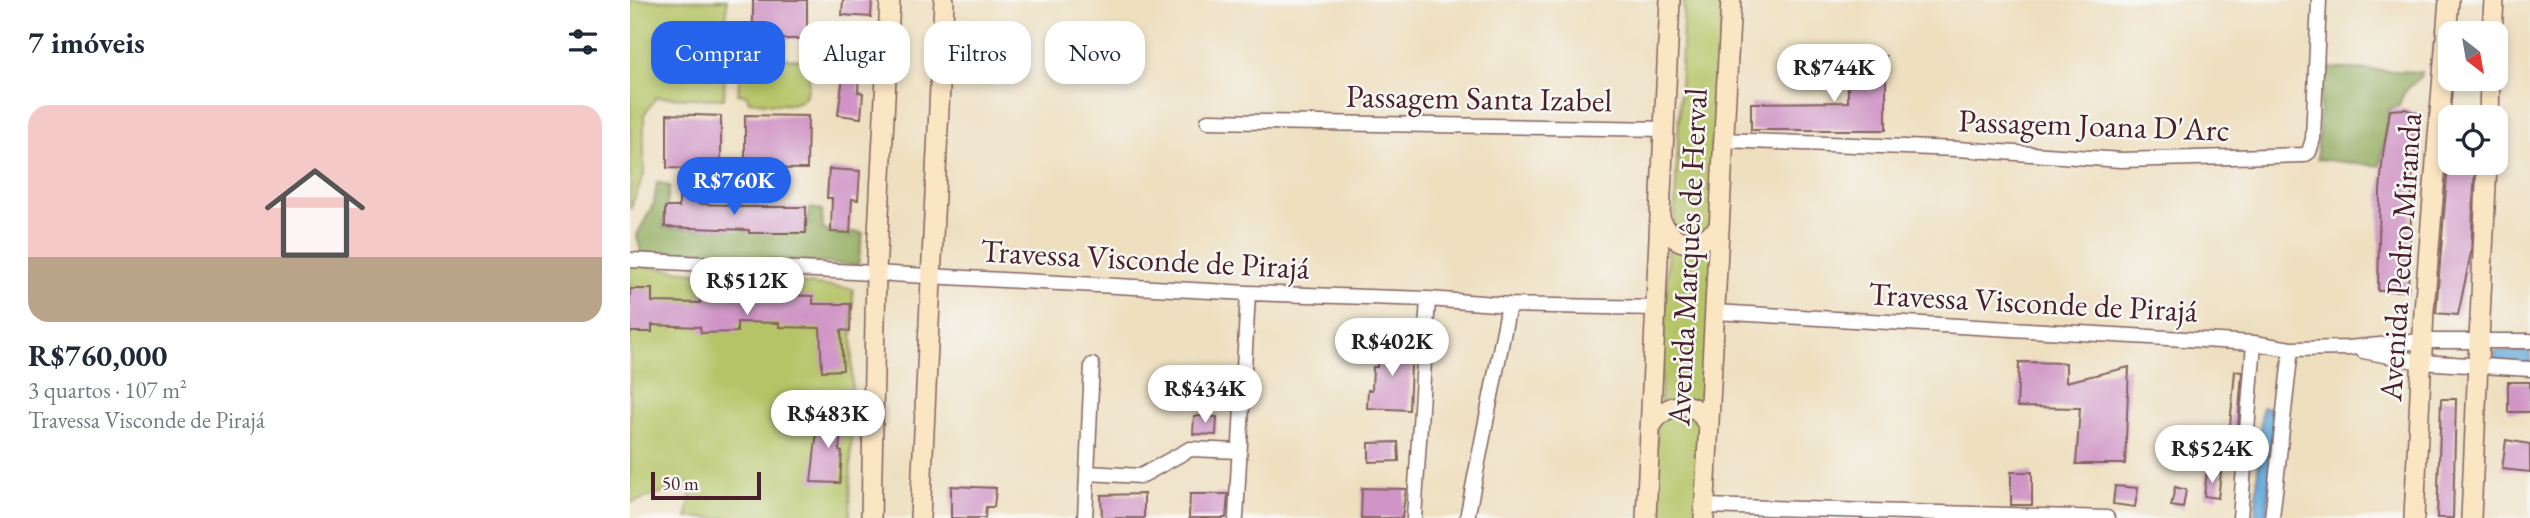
<!DOCTYPE html>
<html lang="pt">
<head>
<meta charset="utf-8">
<style>
  :root { --surface:#fff; --page:#f2f2f3; --text:#1f2937; --muted:#747a83; --line:#e0e1e3; --accent:#2563eb }
  body { margin:0; font-family:"EB Garamond",serif; background:var(--page); color:var(--text); height:100vh; display:flex; flex-direction:column; font-size:26px; white-space:nowrap }
  * { box-sizing:border-box; margin:0 }
  p { font-size:23px; color:var(--muted) }
  .icon { flex:none; width:38px; height:38px; fill:none; stroke:currentColor; stroke-width:2; stroke-linecap:round; stroke-linejoin:round }
  .map { position:relative; flex:1; overflow:hidden }
  .panel { display:flex; flex-direction:column; background:var(--surface); width:630px }
  .panel>* { flex:none }
  .hud { position:absolute; left:21px; top:21px; width:665px; height:63px; display:flex; gap:14px }
  .needle { width:46px; rotate:149deg }
  .controls { position:absolute; left:1808px; top:21px; display:grid; gap:14px }
  .controls a { display:grid; place-items:center; width:70px; height:70px; border-radius:14px; background:var(--surface); box-shadow:0 4px 10px #0003; font-size:35px }
  .scale { position:absolute; left:21px; bottom:18px; width:110px; box-sizing:border-box; padding-left:7px; border:4px solid #4a1f2b; border-top:0; font-size:19px; line-height:24px; white-space:nowrap; color:#4a1f2b; -webkit-text-stroke:5px #f6f6f2; paint-order:stroke }
  .price { position:absolute; translate:-50% -60px; padding:0 16px; border-radius:24px; background:#fff; color:#222; font-size:23px; line-height:46px; filter:drop-shadow(0 2px 4px #0008) }
  .price::after { content:''; position:absolute; left:50%; top:42px; width:21px; height:16px; margin-left:-10px; background:inherit; clip-path:polygon(0 0,100% 0,50% 100%) }
  .price.on { background:var(--accent); color:#fff }
  ul { padding:0; list-style:none }
  li { display:grid; align-content:center; gap:14px; height:371px; padding:0 28px }
  li+li { border-top:2px solid var(--line) }
  li span { display:grid; place-items:center; height:217px; border-radius:21px; color:#555 }
  li>.icon { margin-inline-start:auto }
  span .icon { width:126px; height:126px; fill:#fffc; stroke-width:1 }
  li b { font-size:30px }
  h2 { display:flex; justify-content:space-between; align-items:center; height:84px; padding:0 28px; font-size:30px }
  .pill { padding:0 24px; border-radius:21px; background:var(--surface); box-shadow:0 4px 10px #0003; font-size:24px; line-height:63px }
  .pill.on { background:var(--accent); color:#fff }
  main { display:flex; flex:1; min-height:0 }
  .map>svg:first-child { display:block }
</style>
</head>
<body>
<main>
<section class="panel">
<h2>7 imóveis<svg class="icon" aria-label="filters" viewBox="0 0 24 24"><path d="M4 7h16M4 17h16"/><circle cx="9" cy="7" r="2"/><circle cx="15" cy="17" r="2"/></svg></h2>
<ul>
<li><span style="background:linear-gradient(#f6c9c9 70%,#b9a48a 0)"><svg class="icon" aria-label="home" viewBox="0 0 24 24"><path d="M3 11l9-7 9 7M6 9v11h12V9"/></svg></span><div><b>R$760,000</b><p>3 quartos · 107 m²</p><p>Travessa Visconde de Pirajá</p></div></li>
</ul>
</section>
<div class="map">
<svg width="1900" height="518" viewBox="0 0 1900 518">
  <rect width="100%" height="100%" fill="#f6f6f2"/>
  <filter id="ink" filterUnits="userSpaceOnUse"><feTurbulence type="fractalNoise" baseFrequency=".0143" numOctaves="2"/><feDisplacementMap in="SourceGraphic" scale="14" xChannelSelector="R" yChannelSelector="G"/><feConvolveMatrix kernelMatrix="1 2 1 2 8 2 1 2 1" color-interpolation-filters="sRGB"/></filter>
  <filter id="wash" filterUnits="userSpaceOnUse"><feTurbulence type="fractalNoise" baseFrequency=".00686" numOctaves="4" result="noise"/><feDisplacementMap in="SourceGraphic" scale="28" xChannelSelector="R" yChannelSelector="G"/><feGaussianBlur stdDeviation="1.57" result="paint"/><feColorMatrix in="noise" values="0 0 0 0 0 0 0 0 0 0 0 0 0 0 0 0 0 1.4 0 .05"/><feComposite in="paint" operator="in"/></filter>
  <g filter="url(#wash)">
    <rect width="100%" height="100%" fill="#eedfbf"/>
    <path fill="#b5c466" stroke="#807248" stroke-width="2" d="M0 0H97L94 99 26 97 14 115V175L0 210Z
      M1054 0H1093L1083 221 1075 231 1057 237 1044 228Z
      M111 53 179 61C179 70 180 80 178 89 173 113 137 102 119 101L117 95 108 94Z
      M1085 238 1074 411 1030 404 1039 239Z
      M0 265 223 289 220 518H57L62 484 0 503Z
      M1047 411 1070 420 1069 518H1023L1027 424Z"/>
    <path fill="#90aa5b" stroke="#6d6443" stroke-width="2" d="M1692 68 1791 72 1790 78C1779 86 1772 93 1769 106L1759 109 1750 166 1687 159Z
      M27 182 40 186 33 228 99 229 110 188 135 187 138 195 128 194 127 207 118 205 114 231 176 233 180 208 192 210 193 230 233 233 228 265 11 253 7 235 24 203Z"/>
    <path fill="#66acdc" stroke="#586684" stroke-width="2" d="M1865 351H1900V365L1864 362Z
      M1632 407 1645 409 1637 518H1625Z"/>
    <g id="blocks">
      <path fill="#d095c6" d="M123 0H177V39H123Z
        M213 0H242L241 17 212 15Z
        M207 52 230 53 228 92 233 93 231 118 208 115 213 76 206 75Z
        M1218 56H1256V130H1121V103L1218 102Z
        M1775 109 1790 114 1783 165 1778 291H1748L1750 191 1753 154 1760 110Z
        M37 114 91 116V170L37 168Z
        M115 115 178 116 177 169 115 168Z
        M1818 163 1845 164 1841 253 1828 315 1806 313Z
        M199 169 230 171 228 200 222 199 220 233 201 232 202 198H197Z
        M49 190H68V204L101 205 100 207H176V233H119V230L35 227V207H49Z
        M0 289H22V302L70 303 69 295 106 294V298L150 299V295L183 296V304H221L220 331 211 330 213 370 192 371 190 328 149 327V323L107 322V332L71 333 70 327 22 325V332H0Z
        M748 342 782 344 779 410 737 408 738 390H742L743 367H747Z
        M1389 362 1436 363V382L1499 367 1495 464H1446L1450 408 1387 407Z
        M1605 371 1612 372 1608 427 1600 426Z
        M1878 382H1900V412H1878Z
        M1811 399H1826L1823 518H1807Z
        M189 413 213 415 209 451 212 452 210 483 181 482Z
        M564 416 587 417 586 435 563 434Z
        M1876 440 1900 444V472L1872 469Z
        M768 442 769 461 739 462V443Z
        M1577 471 1591 473 1588 498 1574 496Z
        M1381 472H1402V505H1381Z
        M321 486 366 488 364 507H356L355 518H321Z
        M1485 486 1508 488 1505 507 1483 504Z
        M1545 487 1556 490 1553 508 1541 506Z
        M732 488 776 489 772 518H731Z
        M514 494V518H472L471 495Z
        M560 494H598L596 518H559Z"/>
    </g>
  </g>
  <g filter="url(#ink)">
    <use href="#blocks" fill-opacity="0" stroke="#83625f" stroke-width="2"/>
    <g fill="none" stroke-linecap="round" stroke-linejoin="round">
      <g stroke="#83625f" stroke-width="17">
        <path id="street" d="M578 121 1035 129
          M1093 140 1327 149 1491 160 1674 155 1679 152 1683 139 1689 0
          M0 260 618 293 798 299 879 305 1027 308
          M1085 312 1624 343 1661 349 1718 348 1792 341H1900
          M1733 351 1791 362 1900 369
          M457 473 511 476 560 449 609 451
          M1075 506 1477 518
          M455 518 462 365
          M606 518 618 293
          M784 518 798 299
          M837 518 879 305
          M1610 518 1624 343
          M1642 518 1661 349"/>
      </g>
      <g stroke="#83625f" stroke-width="22">
        <path id="secondary" d="M1862 33 1864 0
          M1859 117 1860 79
          M1030 219C1045 247 1062 250 1087 230
          M1021 426C1030 410 1051 398 1068 411 1072 414 1075 421 1078 425
          M241 518 246 273 260 0
          M290 518 314 0
          M1016 518 1040 0
          M1074 518 1101 0
          M1784 518 1794 311 1819 0
          M1841 518 1857 163"/>
      </g>
      <use href="#street" stroke="#fff" stroke-width="14"/>
      <use href="#secondary" stroke="#fbe6c4" stroke-width="19"/>
    </g>
  </g>
  <g text-anchor="middle" dominant-baseline="central" stroke-width="5" stroke-linejoin="round" paint-order="stroke">
    <g font-size="32" fill="#4a1f2b" stroke="#f6f6f2">
      <text transform="translate(849 98) rotate(1)">Passagem Santa Izabel</text>
      <text transform="translate(1464 125) rotate(2)">Passagem Joana D'Arc</text>
      <text transform="translate(1057 257) rotate(-87)">Avenida Marquês de Herval</text>
      <text transform="translate(1770 257) rotate(-86)">Avenida Pedro Miranda</text>
      <text transform="translate(515 259) rotate(3)">Travessa Visconde de Pirajá</text>
      <text transform="translate(1403 302) rotate(3)">Travessa Visconde de Pirajá</text>
    </g>
  </g>
</svg>
<div class="controls">
<a><svg class="needle" viewBox="-14 -14 28 28"><path d="M0-13l5 13h-10z" fill="#e53935"/><path d="M0 13l5-13h-10z" fill="#747a83"/></svg></a>
<a><svg class="icon" aria-label="locate" viewBox="0 0 24 24"><circle cx="12" cy="12" r="6"/><path d="M12 2v4M12 18v4M2 12h4M18 12h4"/></svg></a>
</div>
<div class="scale">50 m</div>
<b class="price" style="left:1204px;top:104px">R$744K</b>
<b class="price on" style="left:104px;top:217px">R$760K</b>
<b class="price" style="left:117px;top:317px">R$512K</b>
<b class="price" style="left:762px;top:378px">R$402K</b>
<b class="price" style="left:575px;top:425px">R$434K</b>
<b class="price" style="left:198px;top:450px">R$483K</b>
<b class="price" style="left:1582px;top:485px">R$524K</b>
<div class="hud">
<a class="pill on">Comprar</a>
<a class="pill">Alugar</a>
<a class="pill">Filtros</a>
<a class="pill">Novo</a>
</div>
</div>
</main>
</body>
</html>
